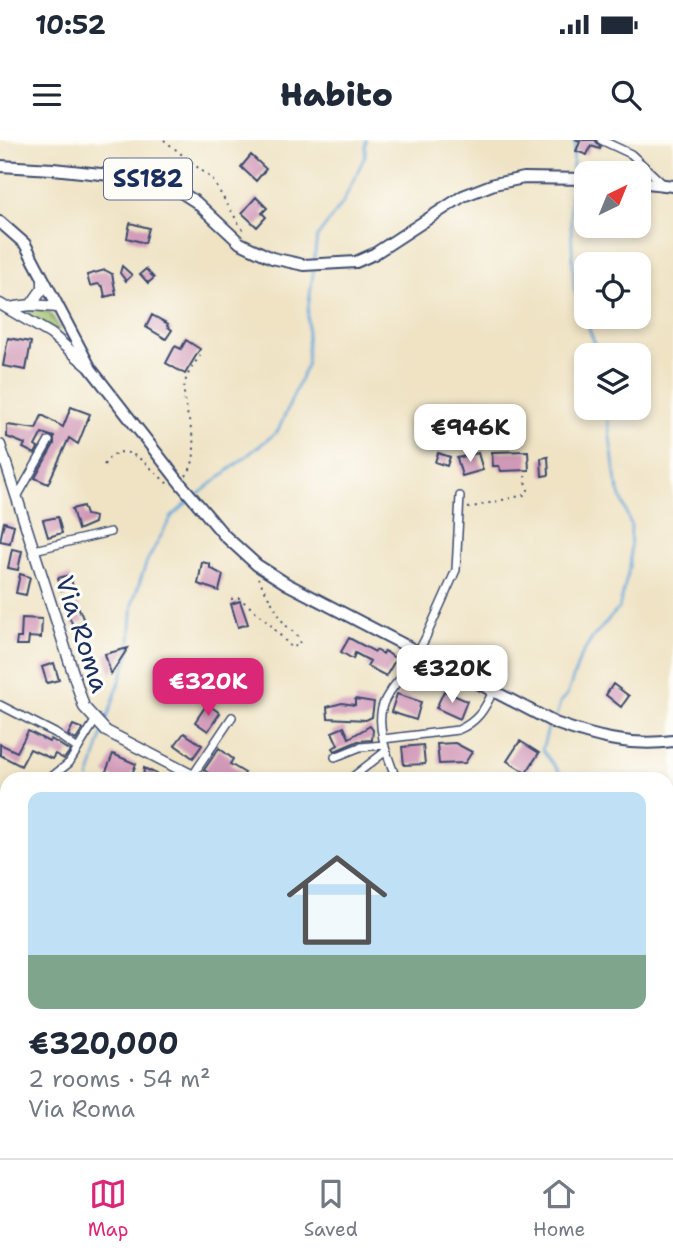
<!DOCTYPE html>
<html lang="en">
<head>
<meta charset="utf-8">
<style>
  :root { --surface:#fff; --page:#f2f2f3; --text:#1f2937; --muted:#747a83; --line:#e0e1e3; --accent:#db2777 }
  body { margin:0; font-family:"Shantell Sans",sans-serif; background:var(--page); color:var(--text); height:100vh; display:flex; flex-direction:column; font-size:26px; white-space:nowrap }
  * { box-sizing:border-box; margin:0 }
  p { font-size:23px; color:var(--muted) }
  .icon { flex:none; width:38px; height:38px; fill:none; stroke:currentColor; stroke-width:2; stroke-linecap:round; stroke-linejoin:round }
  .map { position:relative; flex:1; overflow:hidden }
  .drawer { position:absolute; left:0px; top:632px; width:674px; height:387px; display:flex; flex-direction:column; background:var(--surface); border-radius:21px 21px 0 0; box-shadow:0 4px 10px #0003 }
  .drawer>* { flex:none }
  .needle { width:46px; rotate:43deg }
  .fabs { position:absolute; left:574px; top:21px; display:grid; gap:14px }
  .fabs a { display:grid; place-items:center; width:77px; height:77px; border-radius:14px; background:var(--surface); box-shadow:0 4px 10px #0003; font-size:35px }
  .price { position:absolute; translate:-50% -60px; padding:0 16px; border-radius:14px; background:#fff; color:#222; font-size:23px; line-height:46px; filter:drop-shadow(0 2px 4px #0008) }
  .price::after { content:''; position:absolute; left:50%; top:42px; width:21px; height:16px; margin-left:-10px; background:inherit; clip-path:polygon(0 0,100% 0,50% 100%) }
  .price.active { background:var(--accent); color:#fff }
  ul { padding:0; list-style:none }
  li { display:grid; align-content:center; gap:14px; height:371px; padding:0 28px }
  li span { display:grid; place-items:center; height:217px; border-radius:14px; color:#555 }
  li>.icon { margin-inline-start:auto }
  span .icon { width:126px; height:126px; fill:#fffc; stroke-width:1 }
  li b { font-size:30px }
  .status { display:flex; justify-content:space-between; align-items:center; height:49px; padding:0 35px; background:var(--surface); direction:ltr }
  .status svg { height:19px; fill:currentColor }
  header { display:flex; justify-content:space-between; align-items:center; height:91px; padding:0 28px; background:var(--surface); font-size:32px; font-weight:800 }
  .tabs { display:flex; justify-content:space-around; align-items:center; height:98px; border-top:2px solid var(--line); background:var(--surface); font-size:19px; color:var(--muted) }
  .tabs a { display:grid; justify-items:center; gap:4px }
  .tabs .active { color:var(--accent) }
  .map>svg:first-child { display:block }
</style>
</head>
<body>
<div class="status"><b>10:52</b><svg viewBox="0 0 49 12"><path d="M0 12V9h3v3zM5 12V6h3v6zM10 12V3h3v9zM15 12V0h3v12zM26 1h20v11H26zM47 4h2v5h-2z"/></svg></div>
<header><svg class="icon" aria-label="menu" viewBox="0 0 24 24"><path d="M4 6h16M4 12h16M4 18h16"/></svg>Habito<svg class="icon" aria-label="search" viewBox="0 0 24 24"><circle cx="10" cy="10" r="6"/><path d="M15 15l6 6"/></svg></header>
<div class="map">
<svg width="673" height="1018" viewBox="0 0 673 1018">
  <defs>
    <pattern id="grass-dots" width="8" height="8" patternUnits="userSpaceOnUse" patternTransform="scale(1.75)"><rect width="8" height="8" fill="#9fc069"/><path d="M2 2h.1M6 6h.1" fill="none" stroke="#819c5a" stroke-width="1.8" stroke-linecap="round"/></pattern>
    <pattern id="forest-firs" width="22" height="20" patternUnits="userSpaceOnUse" patternTransform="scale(1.75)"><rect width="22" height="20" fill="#7fa65d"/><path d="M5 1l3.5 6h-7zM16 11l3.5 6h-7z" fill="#678850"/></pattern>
  </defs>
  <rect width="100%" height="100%" fill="#fdfcf7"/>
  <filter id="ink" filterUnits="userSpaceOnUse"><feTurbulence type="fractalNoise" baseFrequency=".0143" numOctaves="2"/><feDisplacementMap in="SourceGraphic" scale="14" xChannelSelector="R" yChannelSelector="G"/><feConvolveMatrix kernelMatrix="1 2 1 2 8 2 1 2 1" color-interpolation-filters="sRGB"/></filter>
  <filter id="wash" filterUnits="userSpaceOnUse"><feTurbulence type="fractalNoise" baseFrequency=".00686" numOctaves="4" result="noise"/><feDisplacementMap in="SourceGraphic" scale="28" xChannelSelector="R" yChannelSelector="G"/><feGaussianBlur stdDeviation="1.57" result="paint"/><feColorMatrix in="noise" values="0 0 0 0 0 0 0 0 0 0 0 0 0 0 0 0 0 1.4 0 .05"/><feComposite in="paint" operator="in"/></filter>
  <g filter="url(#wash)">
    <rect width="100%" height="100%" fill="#efe3c4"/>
    <path fill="url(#grass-dots)" stroke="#5d7864" stroke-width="2" d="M39 168 49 172 60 189 50 192 19 172Z"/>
    <path fill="url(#forest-firs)" stroke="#4d6a5e" stroke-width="2" d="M7 869V1012H347L341 1018H0V873Z"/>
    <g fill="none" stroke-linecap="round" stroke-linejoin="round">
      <path stroke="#65a6d9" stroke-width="2.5" d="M572 35 575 0
        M572 41 570 64 574 149 599 215
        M314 120 317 97 342 64 365 16 366 0
        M195 357 278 291 307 224 308 169 314 127
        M556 576 560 563 567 555 580 518 593 497 619 468 630 425 631 386 616 342 606 268
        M105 585 129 514 133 462 147 421 172 376 190 361
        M548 588 542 610 565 639
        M89 639 103 592
        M22 1018 25 1012"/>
    </g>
    <g id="blocks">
      <path fill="#d199b8" d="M577 0H595L601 7 600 9 591 6 587 15 576 11 580 2Z
        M251 15 266 29 256 41 241 27Z
        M256 57 267 68 262 73 266 77 257 87 242 73Z
        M130 83 149 88 145 103 127 98Z
        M122 126 132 135 126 141 120 133Z
        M146 129 154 138 148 143 140 134Z
        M105 130 112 134 116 154 105 157 103 147 98 144 90 146 87 135Z
        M152 175 168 184 167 186 172 190 166 199 146 187Z
        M8 198 31 202 26 230 3 226Z
        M186 200 200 209 185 234 166 223 175 206 181 209Z
        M71 267 90 274 78 304 69 298 48 344 35 338 54 304V297L42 293 35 306 38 308 35 314 23 308 25 304 7 297V285L36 289 42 275 63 287Z
        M528 311 529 330 501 331 499 326H493L492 312Z
        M438 313 450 317 447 326 435 322Z
        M478 313 483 330 462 336 457 318Z
        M548 317 549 335 542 336 541 318Z
        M83 366 86 375 95 377 94 383 78 390 72 369Z
        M58 377 62 393 48 397 43 380Z
        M4 382 14 385 10 403 0 401Z
        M12 409 22 411 18 430 8 428Z
        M202 422 210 424V428L223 435 219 451 198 444Z
        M20 434 30 437 26 455 16 453Z
        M70 435 73 447 61 450 58 438Z
        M76 461 84 481 73 486 65 466Z
        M240 461 248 484 238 487 231 464Z
        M22 478 42 479 41 498 29 497 28 505H16L17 498H21Z
        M349 498 375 512 376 510 383 514 385 511 396 519 386 536 367 526 370 521 355 513 353 519 341 512Z
        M128 508 111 534 105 514Z
        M54 523 59 540 47 543 42 527Z
        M613 544 629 556 621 567 606 555Z
        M444 551 467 561 460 579 436 568Z
        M397 554 421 562 416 580 391 572Z
        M355 559 374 562 372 577 366 580 328 578 327 567 342 563 355 565Z
        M207 564 220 573 208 591 195 582Z
        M73 585 83 589 76 600 68 595Z
        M370 586 373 590 372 600 358 601 335 611 333 608 338 605 332 592 344 587 349 598Z
        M28 591 49 602 51 599 70 611 64 619 55 614 52 619 30 609 21 626 0 615V604L17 612Z
        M184 593 202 605 193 618 175 605Z
        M520 601 539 613 526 633 507 621Z
        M455 603 472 612 465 623 439 624 437 604Z
        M423 605 425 624 404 625 402 607Z
        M219 608 233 619 230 624 245 633 241 639H217L204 630Z
        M113 614 136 624 130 639H116L105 634Z
        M144 628 167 639H143Z
        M667 882 673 884V910L667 908Z
        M667 920 673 922V954L667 952Z"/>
    </g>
  </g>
  <g filter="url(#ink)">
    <use href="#blocks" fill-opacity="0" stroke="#3b4a6d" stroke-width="2"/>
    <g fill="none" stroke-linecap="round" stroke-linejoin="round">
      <g stroke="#3b4a6d" stroke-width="10">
        <path id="street" d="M601 0 631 14 663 44
          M17 357 49 301
          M34 410 110 392
          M425 499 456 430 460 356
          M0 565 55 593 78 609
          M383 599C374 560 391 552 411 525
          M386 611 396 639
          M335 617 360 607 384 605
          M193 635 232 577
          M49 639 69 623 95 581
          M350 639 386 611 383 599 458 590C477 582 485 569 493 551
          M0 714 7 713
          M0 754 7 755
          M667 835H673
          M667 914 673 916
          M667 958 673 961"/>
      </g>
      <g stroke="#3b4a6d" stroke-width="13">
        <path id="secondary" d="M0 164 51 194 88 226
          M31 165 43 148V139
          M8 168 31 165 58 167
          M0 305 84 567 106 591 199 639
          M667 873 673 877"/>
      </g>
      <g stroke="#3b4a6d" stroke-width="14">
        <path id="primary" d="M0 26 53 29 148 39 176 49 196 62 240 103 272 118 304 125 356 122 374 114 463 56 494 44 524 38 586 39
          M639 42 673 46
          M0 82 25 104 91 229 180 343 224 395 257 425 287 444 555 583C594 597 631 607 673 601
          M557 1012 578 1018
          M466 1018 513 1012"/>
      </g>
      <path stroke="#3b4a6d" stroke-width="2" stroke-dasharray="2 5" stroke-linecap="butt" d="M164 0 212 39 244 92
        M104 325C124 293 150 329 168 344
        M186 336C205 310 184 279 184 251 184 236 194 224 203 212
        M468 368 524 355 528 350 525 336
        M231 459 239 458 265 479 292 508 300 504 298 496 284 484 258 438"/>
      <use href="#street" stroke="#fff" stroke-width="7"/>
      <use href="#secondary" stroke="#fff" stroke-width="10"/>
      <use href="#primary" stroke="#fff" stroke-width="10"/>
      <path stroke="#1b2f5e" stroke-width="2.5" stroke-dasharray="10 5" stroke-linecap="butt" d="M667 711 673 710"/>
      <g stroke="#3b4a6d" stroke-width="10" stroke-linecap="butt">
        <path id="street-bridge" d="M411 525 425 499"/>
      </g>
      <use href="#street-bridge" stroke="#fff" stroke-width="7"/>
    </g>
  </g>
  <g text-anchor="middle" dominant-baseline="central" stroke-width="6" stroke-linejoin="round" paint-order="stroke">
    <rect fill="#fdfcf7" stroke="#5f6c8c" stroke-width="2" x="104" y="18.5" width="88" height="41" rx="5"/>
    <g font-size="24" font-weight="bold" fill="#1b2f5e">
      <text x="148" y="39">SS182</text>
    </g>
    <g font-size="26" fill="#1b2f5e" stroke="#fdfcf7">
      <text transform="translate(83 494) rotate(72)">Via Roma</text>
    </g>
  </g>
</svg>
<div class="fabs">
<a><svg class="needle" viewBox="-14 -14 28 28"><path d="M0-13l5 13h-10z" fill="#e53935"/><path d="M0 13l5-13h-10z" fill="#747a83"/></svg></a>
<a><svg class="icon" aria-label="locate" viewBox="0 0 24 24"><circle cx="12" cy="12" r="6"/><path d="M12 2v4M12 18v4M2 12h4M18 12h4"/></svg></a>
<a><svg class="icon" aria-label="layers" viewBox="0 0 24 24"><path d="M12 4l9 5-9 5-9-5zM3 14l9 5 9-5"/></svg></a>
</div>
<b class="price" style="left:470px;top:324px">€946K</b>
<b class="price" style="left:452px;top:565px">€320K</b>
<b class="price active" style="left:208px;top:578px">€320K</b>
<section class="drawer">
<ul>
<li><span style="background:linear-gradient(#bfe0f5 75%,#7fa58c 0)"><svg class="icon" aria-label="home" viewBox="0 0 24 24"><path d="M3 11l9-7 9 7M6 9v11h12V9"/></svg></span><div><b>€320,000</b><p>2 rooms · 54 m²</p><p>Via Roma</p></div></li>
</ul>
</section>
</div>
<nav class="tabs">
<a class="active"><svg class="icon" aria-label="map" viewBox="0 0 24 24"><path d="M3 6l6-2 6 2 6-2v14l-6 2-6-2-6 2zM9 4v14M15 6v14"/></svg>Map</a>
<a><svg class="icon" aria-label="saved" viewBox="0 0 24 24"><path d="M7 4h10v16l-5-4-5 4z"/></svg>Saved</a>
<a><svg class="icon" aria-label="home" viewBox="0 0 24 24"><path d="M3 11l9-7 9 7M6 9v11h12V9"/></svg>Home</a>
</nav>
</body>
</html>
